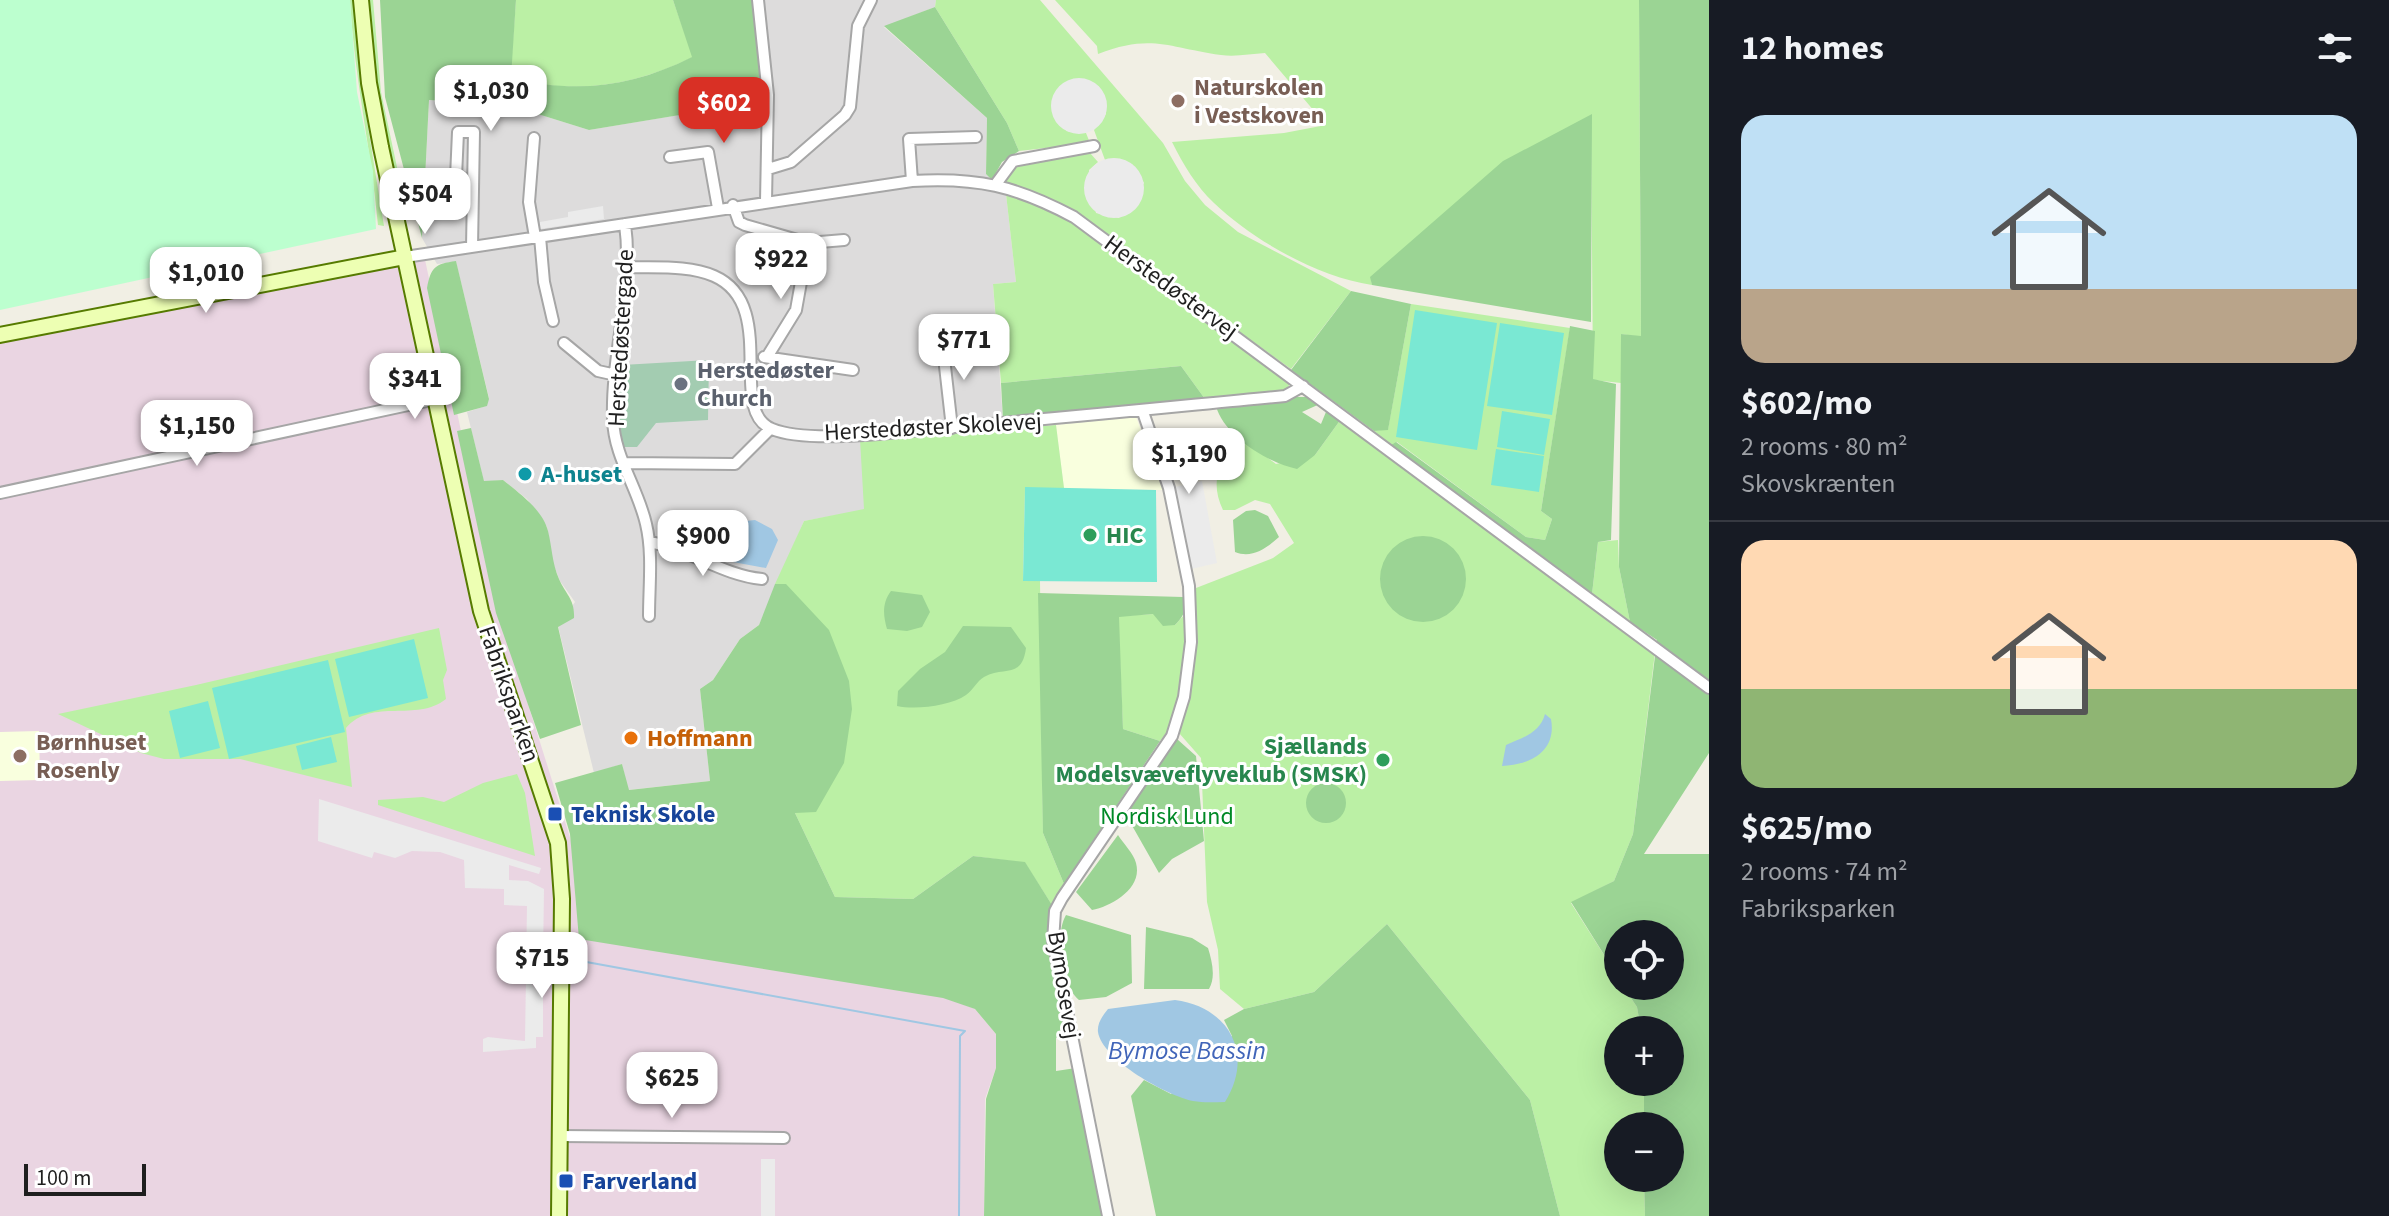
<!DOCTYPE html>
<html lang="en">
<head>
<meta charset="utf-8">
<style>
  :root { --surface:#171b24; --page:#20242c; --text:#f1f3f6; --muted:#9ea1a6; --line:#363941; --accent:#d93025 }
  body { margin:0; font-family:"Source Sans 3",sans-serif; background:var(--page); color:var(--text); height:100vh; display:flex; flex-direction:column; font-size:30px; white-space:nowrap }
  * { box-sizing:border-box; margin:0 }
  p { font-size:26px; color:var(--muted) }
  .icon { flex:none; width:44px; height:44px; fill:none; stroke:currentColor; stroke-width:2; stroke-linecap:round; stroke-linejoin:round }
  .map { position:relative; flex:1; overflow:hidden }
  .details { display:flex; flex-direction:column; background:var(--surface); width:680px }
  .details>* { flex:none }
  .controls { position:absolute; left:1604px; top:920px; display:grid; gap:16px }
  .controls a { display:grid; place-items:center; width:80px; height:80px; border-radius:50%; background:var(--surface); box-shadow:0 8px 32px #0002; font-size:40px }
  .scale { position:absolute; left:24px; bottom:20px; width:122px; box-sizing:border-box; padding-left:8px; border:4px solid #1f1f1f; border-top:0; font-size:22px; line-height:28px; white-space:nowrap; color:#1f1f1f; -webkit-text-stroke:6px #fff; paint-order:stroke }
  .price { position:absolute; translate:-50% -68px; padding:0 18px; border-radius:16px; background:#fff; color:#222; font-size:26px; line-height:52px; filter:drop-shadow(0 2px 4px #0008) }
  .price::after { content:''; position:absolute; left:50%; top:48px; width:24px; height:18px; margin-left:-12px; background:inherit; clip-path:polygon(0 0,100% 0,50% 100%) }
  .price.on { background:var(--accent); color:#fff }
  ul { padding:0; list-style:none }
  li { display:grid; align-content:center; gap:16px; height:424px; padding:0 32px }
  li+li { border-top:2px solid var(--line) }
  li span { display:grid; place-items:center; height:248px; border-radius:24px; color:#555 }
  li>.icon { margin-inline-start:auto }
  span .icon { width:144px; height:144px; fill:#fffc; stroke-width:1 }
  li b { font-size:34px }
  h2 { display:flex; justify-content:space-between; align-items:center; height:96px; padding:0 32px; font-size:34px }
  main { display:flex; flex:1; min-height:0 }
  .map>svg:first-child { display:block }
</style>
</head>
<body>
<main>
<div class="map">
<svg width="1709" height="1216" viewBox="0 0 1709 1216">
  <rect width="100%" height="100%" fill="#f1efe4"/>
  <path fill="#dddcdc" d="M752 0H936L935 7 884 27 987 118 986 174 1006 194 1016 282 993 284 1003 420 864 510 804 521 759 625 740 639 713 680 700 689 710 781 628 790 622 764 594 773 558 626 575 602 560 581 552 561 547 527 527 499 503 480 484 482 467 412 486 406 489 398 456 262 437 264 422 238 429 100 509 105 589 130 715 109 725 92 763 88Z"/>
  <path fill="#ead5e2" d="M423 250 499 612 573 847 975 1009 996 1034V1068L985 1099 984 1216H0V335Z"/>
  <path fill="#f9ffde" d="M1136 417 1164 490 1064 488 1056 425Z
    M39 731 40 780 0 781V732Z"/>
  <path fill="#bbf0a5" d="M350 0H354L362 90 384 226 378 225C371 149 354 76 350 0Z
    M368 0H373L381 92 408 219 403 218 376 93Z
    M516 0H673L693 57C632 87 576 94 510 79Z
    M936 0H1040L1163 143 1185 181 1205 205 1238 232 1351 291 1291 369 1075 214 1044 196 1003 182C1015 154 1063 157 1090 153L1098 162 1089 170 1096 213 1119 218 1144 183 1132 164 1105 160 1094 130 1106 114 1104 95 1098 86 1066 131 1086 133 1090 143 1019 151 1007 123 935 7Z
    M1055 0H1639L1641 337 1621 334V383L1593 380 1591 115 1371 277 1372 285C1318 277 1254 241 1214 203 1196 186 1183 164 1172 142L1284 133 1326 125 1265 53C1251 54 1235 57 1221 55 1169 48 1152 33 1098 54L1097 46Z
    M1006 194 1037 201 1072 221 1286 377 1290 384 1285 391 1205 399 1181 366 1001 383 993 284 1016 282Z
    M1411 304 1570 328 1541 511 1552 519 1545 540 1526 537 1397 442 1391 445 1374 431 1388 429Z
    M1341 419 1655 652 1633 834 1614 881 1571 903 1618 977V986H1623L1637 1007 1641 1030H1618V1082H1644V1126H1618V1178H1644L1645 1216H1560L1530 1100 1387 924 1314 992 1244 1009 1220 989 1218 950 1207 902 1201 758 1179 733 1193 671 1196 588 1273 558 1294 543 1270 504 1255 500 1235 510H1223C1209 482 1220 458 1237 435L1276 464 1315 455Z
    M1056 425 1064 488H1025L1023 580 1040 581 1043 833 1064 884 1052 905 1025 863 973 856 913 899 835 897 795 813 786 584H775L804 521 864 509 860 439Z
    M1618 540 1619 567 1630 622 1592 594 1598 542Z
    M1154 614 1163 625H1175L1185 614C1187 654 1188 709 1160 741L1123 729 1118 616Z
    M439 628 447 670 443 680 446 699C416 723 373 697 346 728L352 787 240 759H164L141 753 58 714 196 685Z
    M517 774 525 793 535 856 378 805V800L423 797 444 802 483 783Z"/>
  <path fill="#9bd494" d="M380 0H516L511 78C576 94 632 87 692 57L673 0H755L763 88 725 92 716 109 589 130 509 105 429 100 422 238 385 97Z
    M1639 0H1709V753L1644 854H1709V1216H1645L1644 1178H1670V1126H1644V1082H1670V1030H1641L1637 1007 1623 986H1670V934H1618V977L1571 902 1614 881 1633 834 1657 640 1630 622 1619 567 1621 334 1641 336Z
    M935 7 1007 123 1019 151 1002 162 992 180 986 174 987 118 884 26Z
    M1592 114 1591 322 1372 285 1370 277 1503 161Z
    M456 261 489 399 487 406 454 415 427 288C431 267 435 264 456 261Z
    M1351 291 1411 304 1388 430 1374 431 1291 370Z
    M1570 326 1595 331 1593 379 1616 384 1611 540 1598 542 1592 594 1391 445 1396 442 1526 537 1545 540 1552 519 1541 511Z
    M1181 366 1205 399 1003 420 1001 383Z
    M1286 397H1312L1322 403 1302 412 1321 424 1328 407 1341 419 1315 455 1297 469C1268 463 1224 436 1216 406Z
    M471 428 484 481 503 480C519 493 543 510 548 531 552 547 552 563 559 579 566 595 575 599 574 618L558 627 581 725 540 739 496 613 457 431Z
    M1255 510 1268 516 1279 537C1267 548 1252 559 1235 552L1233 520 1246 511Z
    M1380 579a43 43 0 1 1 86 0a43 43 0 1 1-86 0Z
    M775 584H786L829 630 849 681 852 709 844 763 816 812 795 813 835 897 913 899 973 856 1025 862 1052 905 1070 1033 1056 1038V1071L1076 1068 1105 1216H984L986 1099 996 1068V1034L975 1009 943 998 579 939 570 834 555 783 622 764 629 790 710 781 700 689 713 680 740 639 759 625Z
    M891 591 922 595 930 612 922 627 907 631 887 629C883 615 882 603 891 591Z
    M1038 593 1183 597C1189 609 1183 616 1175 625L1163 626 1153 614 1119 617 1123 729 1160 741 1064 884 1043 833Z
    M963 626 1011 627 1026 648C1022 679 1005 666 984 677 977 681 973 690 966 695 950 706 916 710 897 706L898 691 920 669 945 652Z
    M1177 739 1196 756 1204 841 1172 859 1159 873 1126 815Z
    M1306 803a20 20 0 1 1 40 0a20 20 0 1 1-40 0Z
    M1118 835C1123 843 1134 854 1136 863 1143 888 1112 906 1092 910L1076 892Z
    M1066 915 1131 935 1132 983 1106 997 1079 1000C1062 986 1054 935 1066 915Z
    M1387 924 1530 1100 1560 1216H1156L1131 1096 1144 1080 1171 1094 1232 1036 1224 1020 1244 1009 1314 992Z
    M1146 927 1192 938 1208 948C1212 961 1216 977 1209 989H1144Z"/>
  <path fill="#a3ccb1" d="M709 360 708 420 656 423 637 447H624L618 423 622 365Z"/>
  <path fill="#bcffcf" d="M0 0H350L357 92 373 171 376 229 0 310Z"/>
  <path fill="#7ae8d3" d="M1415 310 1497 323 1477 450 1396 437Z
    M1500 323 1564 333 1552 415 1487 406Z
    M1502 411 1550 419 1544 455 1497 447Z
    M1496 449 1544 456 1539 492 1491 485Z
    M1025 487 1156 490 1157 582 1023 581Z
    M414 639 428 698 349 717 335 659Z
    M328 660 345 732 229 759 212 688Z
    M208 701 220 748 180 758 169 711Z
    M331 737 337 762 302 770 296 746Z"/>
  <path fill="#ebebeb" d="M1051 106a28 28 0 1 1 56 0a28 28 0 1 1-56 0Z
    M1084 188a30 30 0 1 1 60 0a30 30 0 1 1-60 0Z
    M603 206 604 219 540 229V222L568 217V212Z
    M1202 481 1217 563 1191 569 1175 487Z
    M319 799 541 868 539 874 509 865V880L528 881 544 889 543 958H537L526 969 527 906 504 905V889L465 888 464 860 440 852 412 851 395 858 374 852 372 858 318 841Z
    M526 978 536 989H543V1037H536V1048L483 1052V1039L488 1037 525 1041Z
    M761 1159H775V1216H761Z"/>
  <path fill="#a0c7e3" d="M755 520 772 529 778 540 766 568 733 562 722 549 727 533 737 522Z
    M1545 714 1551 719C1557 752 1529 765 1502 766L1506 745C1522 738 1540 733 1545 714Z
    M1175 1000C1229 1007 1255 1054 1225 1102 1214 1102 1204 1103 1193 1101 1168 1096 1102 1060 1098 1032 1097 1024 1102 1016 1108 1009Z"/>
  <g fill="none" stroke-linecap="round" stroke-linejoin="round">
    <path stroke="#a0c7e3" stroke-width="2" d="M581 961 965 1031 960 1036 959 1216"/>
    <g stroke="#a6a6a6" stroke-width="14">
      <path id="street" d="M758 0 768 95 766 201
        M534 138 529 202 535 237
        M670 157 708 152 718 208
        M768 169 791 162 845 115 850 107 858 26 871 0
        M439 177H461
        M456 177 458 132H474L472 247
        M912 181 909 139 976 137
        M996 184 1013 161 1094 146
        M733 205 739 222 745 225 808 243 844 240
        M625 224C634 289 611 353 613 419 614 457 638 488 646 524 653 553 649 586 649 616
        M540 237 544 282 553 321
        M405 257 912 181C977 177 1016 186 1074 217L1709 688
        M630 267C656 268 689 265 714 276 780 305 726 411 772 429 808 444 900 432 941 428 1055 419 1170 407 1285 396L1303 386
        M942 340 952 428
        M564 343 598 371 616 375
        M764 357 853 370
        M767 357 796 310 808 243
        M624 463 735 464 770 429
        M0 493 436 399
        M649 542C689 549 722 575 762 579
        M560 1136 784 1138
        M1108 1216 1053 941 1055 911 1062 898 1172 736 1184 697 1191 642 1189 586 1169 488 1143 412"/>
    </g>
    <g stroke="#567b00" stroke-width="18">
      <path id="secondary" d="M361 0 369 83 381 147 481 611 558 843 562 899 559 1216
        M0 335 405 257"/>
    </g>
    <use href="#street" stroke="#fff" stroke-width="10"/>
    <use href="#secondary" stroke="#edffb3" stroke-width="14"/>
  </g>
  <g fill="#8d6e63" stroke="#fff" stroke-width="3">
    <circle cx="1178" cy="101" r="8"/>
    <circle cx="20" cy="756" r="8"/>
  </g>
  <circle fill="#6b7280" stroke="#fff" stroke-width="3" cx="681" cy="384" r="8"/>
  <circle fill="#0f9aa8" stroke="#fff" stroke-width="3" cx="525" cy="474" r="8"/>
  <g fill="#2e9e5b" stroke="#fff" stroke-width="3">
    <circle cx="1090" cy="535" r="8"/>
    <circle cx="1383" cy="760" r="8"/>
  </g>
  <circle fill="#e8710a" stroke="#fff" stroke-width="3" cx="631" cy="738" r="8"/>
  <g fill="#1a4fb4" stroke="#fff" stroke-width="3">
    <rect x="547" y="806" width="16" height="16" rx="4"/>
    <rect x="558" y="1173" width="16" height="16" rx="4"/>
  </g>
  <g text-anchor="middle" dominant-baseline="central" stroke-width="6" stroke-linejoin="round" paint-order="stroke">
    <g font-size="24" font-weight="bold" fill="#785e54" stroke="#fff" text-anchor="start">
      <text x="1194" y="87">Naturskolen<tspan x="1194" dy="28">i Vestskoven</tspan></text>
      <text x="36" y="742">Børnhuset<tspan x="36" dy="28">Rosenly</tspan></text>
    </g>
    <g font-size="24" fill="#1f1f1f" stroke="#fff">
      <text transform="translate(1171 287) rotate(36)">Herstedøstervej</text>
      <text transform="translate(621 338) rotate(-87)">Herstedøstergade</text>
      <text transform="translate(933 427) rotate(-3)">Herstedøster Skolevej</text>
      <text transform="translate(509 694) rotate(71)">Fabriksparken</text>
      <text transform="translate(1064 985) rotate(81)">Bymosevej</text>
    </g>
    <g font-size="24" font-weight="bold" fill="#5b616d" stroke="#fff" text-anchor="start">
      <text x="697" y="370">Herstedøster<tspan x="697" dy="28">Church</tspan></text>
    </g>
    <g font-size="24" font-weight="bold" fill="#0d838f" stroke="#fff" text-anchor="start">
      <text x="541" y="474">A-huset</text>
    </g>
    <g font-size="24" font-weight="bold" fill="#27864d" stroke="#fff" text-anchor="start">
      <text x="1106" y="535">HIC</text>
      <text x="1367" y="746" text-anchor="end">Sjællands<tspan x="1367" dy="28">Modelsvæveflyveklub (SMSK)</tspan></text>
    </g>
    <g font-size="24" font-weight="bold" fill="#c56008" stroke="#fff" text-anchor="start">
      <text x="647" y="738">Hoffmann</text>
    </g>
    <g font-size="24" font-weight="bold" fill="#164399" stroke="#fff" text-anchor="start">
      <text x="571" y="814">Teknisk Skole</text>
      <text x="582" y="1181">Farverland</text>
    </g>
    <g font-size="24" fill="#008926" stroke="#fff">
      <text x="1167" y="816">Nordisk Lund</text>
    </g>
    <g font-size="26" font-style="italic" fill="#4165b9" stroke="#fff">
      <text x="1187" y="1050">Bymose Bassin</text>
    </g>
  </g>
</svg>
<div class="controls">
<a><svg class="icon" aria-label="locate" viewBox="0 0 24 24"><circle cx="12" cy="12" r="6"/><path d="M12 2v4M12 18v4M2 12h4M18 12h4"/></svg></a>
<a>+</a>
<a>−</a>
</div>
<div class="scale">100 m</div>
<b class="price" style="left:491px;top:133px">$1,030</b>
<b class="price on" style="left:724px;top:145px">$602</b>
<b class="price" style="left:425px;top:236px">$504</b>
<b class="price" style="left:781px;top:301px">$922</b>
<b class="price" style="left:206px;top:315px">$1,010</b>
<b class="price" style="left:964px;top:382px">$771</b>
<b class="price" style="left:415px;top:421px">$341</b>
<b class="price" style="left:197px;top:468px">$1,150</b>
<b class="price" style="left:1189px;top:496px">$1,190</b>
<b class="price" style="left:703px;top:578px">$900</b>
<b class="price" style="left:542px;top:1000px">$715</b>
<b class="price" style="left:672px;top:1120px">$625</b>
</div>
<section class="details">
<h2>12 homes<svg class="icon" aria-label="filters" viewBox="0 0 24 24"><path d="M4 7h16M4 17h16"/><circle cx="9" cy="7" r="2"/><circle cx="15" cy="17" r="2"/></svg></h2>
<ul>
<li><span style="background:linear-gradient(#bfe0f5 70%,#b9a48a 0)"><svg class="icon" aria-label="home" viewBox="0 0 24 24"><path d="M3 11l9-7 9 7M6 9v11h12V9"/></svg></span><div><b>$602/mo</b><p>2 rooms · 80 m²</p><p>Skovskrænten</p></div></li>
<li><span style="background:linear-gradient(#ffd9b3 60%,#8fb573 0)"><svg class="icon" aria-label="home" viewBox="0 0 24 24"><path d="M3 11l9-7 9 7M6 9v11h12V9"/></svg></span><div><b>$625/mo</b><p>2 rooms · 74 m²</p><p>Fabriksparken</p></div></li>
</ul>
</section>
</main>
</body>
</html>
